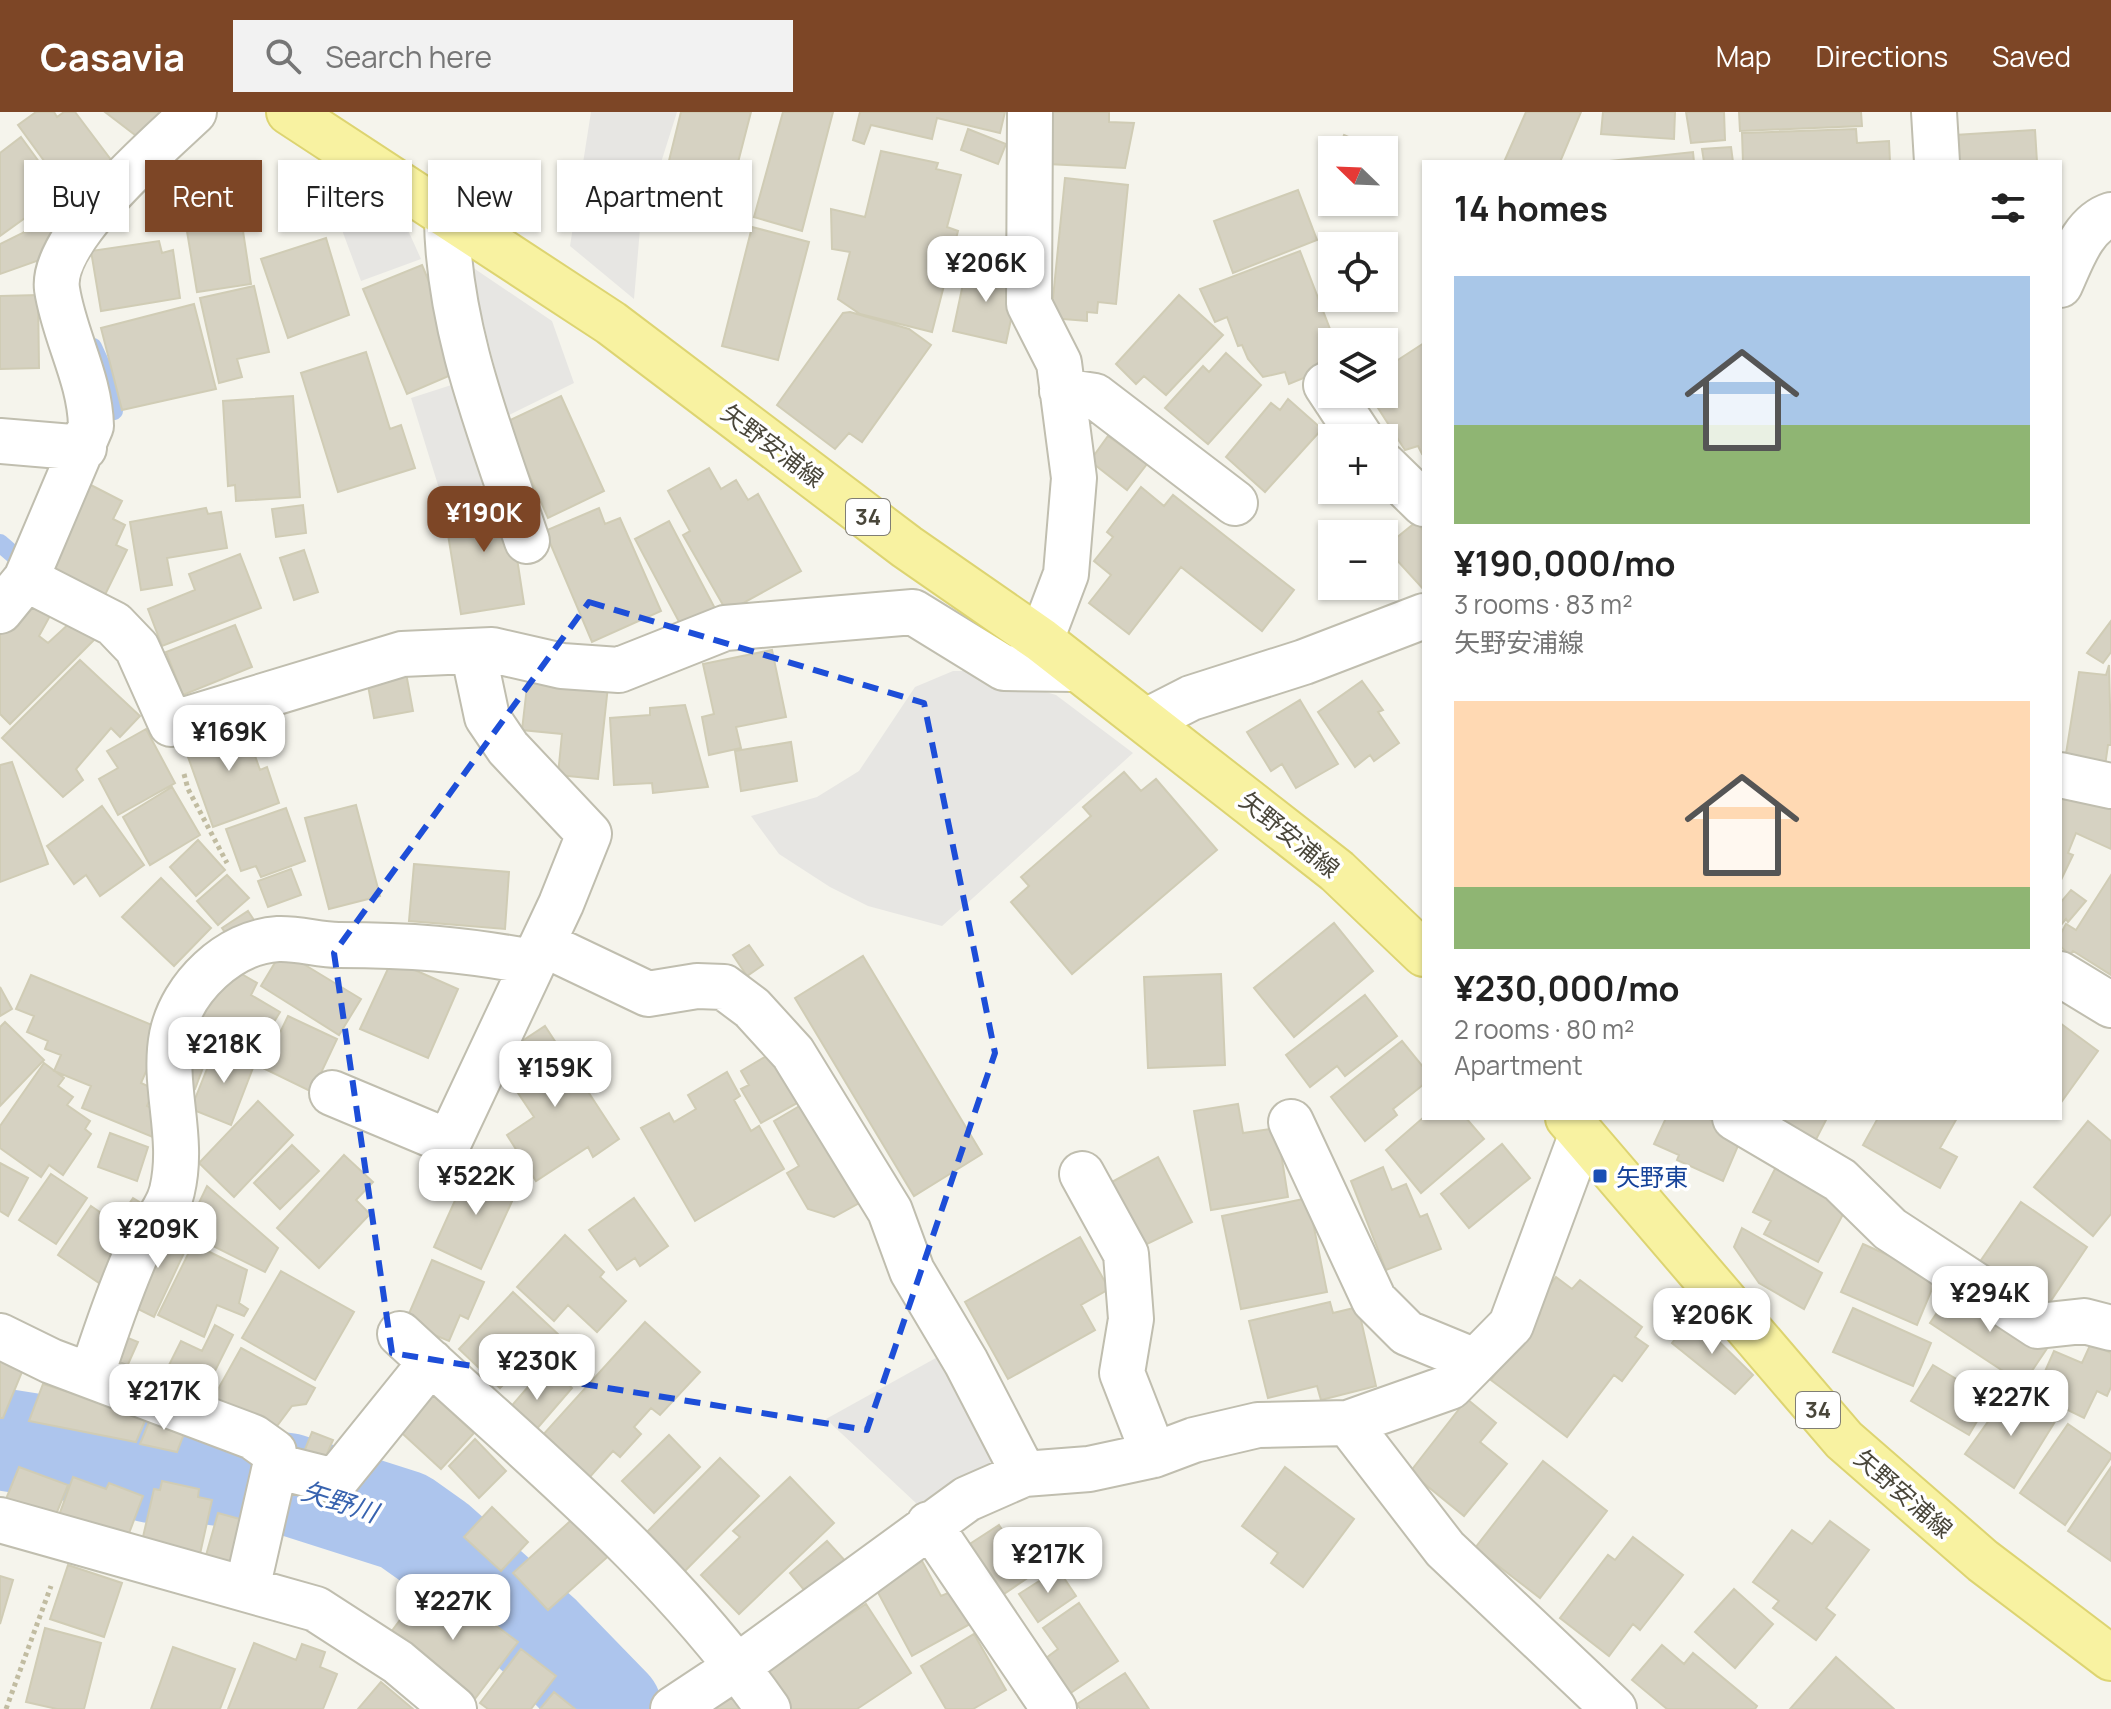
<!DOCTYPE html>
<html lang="en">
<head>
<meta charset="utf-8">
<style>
  :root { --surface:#fff; --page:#f2f2f2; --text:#222; --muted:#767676; --accent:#7d4626 }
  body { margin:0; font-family:Manrope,"Noto Sans JP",sans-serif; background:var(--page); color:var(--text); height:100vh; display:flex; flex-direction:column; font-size:30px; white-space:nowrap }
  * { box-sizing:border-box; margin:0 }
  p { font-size:26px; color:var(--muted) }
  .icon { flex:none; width:44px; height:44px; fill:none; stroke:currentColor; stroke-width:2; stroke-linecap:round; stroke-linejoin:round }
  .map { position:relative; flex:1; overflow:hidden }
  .side { position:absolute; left:1422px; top:48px; width:640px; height:960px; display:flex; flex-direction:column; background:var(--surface); border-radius:0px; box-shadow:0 2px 6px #0004 }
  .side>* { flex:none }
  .top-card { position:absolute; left:24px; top:48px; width:760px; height:72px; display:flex; gap:16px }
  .needle { width:52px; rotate:293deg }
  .fabs { position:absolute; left:1318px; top:24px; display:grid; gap:16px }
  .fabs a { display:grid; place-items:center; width:80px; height:80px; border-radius:0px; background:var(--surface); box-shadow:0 2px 6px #0004; font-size:40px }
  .price { position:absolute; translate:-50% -68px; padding:0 18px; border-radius:16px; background:#fff; color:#222; font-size:26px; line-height:52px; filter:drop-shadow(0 2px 4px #0008) }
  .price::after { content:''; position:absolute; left:50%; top:48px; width:24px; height:18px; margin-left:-12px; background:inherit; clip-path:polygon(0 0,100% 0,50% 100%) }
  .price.current { background:var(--accent); color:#fff }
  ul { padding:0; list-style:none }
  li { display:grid; align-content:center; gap:16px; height:424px; padding:0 32px }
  li span { display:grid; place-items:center; height:248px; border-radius:0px; color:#555 }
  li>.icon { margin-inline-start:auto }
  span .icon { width:144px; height:144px; fill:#fffc; stroke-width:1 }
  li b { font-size:34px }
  h2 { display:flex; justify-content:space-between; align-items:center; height:96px; padding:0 32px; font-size:34px }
  .pill { padding:0 28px; border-radius:0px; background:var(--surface); box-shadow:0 2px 6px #0004; font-size:28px; line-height:72px }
  .pill.current { background:var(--accent); color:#fff }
  header { display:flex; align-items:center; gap:48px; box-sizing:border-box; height:112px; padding:0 40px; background:var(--accent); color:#fff }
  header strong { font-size:38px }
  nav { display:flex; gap:44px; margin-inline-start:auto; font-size:28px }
  .search { width:560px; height:72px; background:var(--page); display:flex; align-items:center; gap:20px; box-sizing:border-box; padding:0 28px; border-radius:0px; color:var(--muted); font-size:30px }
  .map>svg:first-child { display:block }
</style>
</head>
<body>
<header>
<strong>Casavia</strong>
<div class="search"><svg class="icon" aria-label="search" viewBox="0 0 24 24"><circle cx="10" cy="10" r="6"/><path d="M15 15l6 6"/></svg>Search here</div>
<nav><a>Map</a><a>Directions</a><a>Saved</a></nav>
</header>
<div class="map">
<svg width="2111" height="1597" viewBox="0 0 2111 1597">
  <rect width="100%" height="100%" fill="#f5f4ec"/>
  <path fill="#e7e6e3" d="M591 0H677L640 117 634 187 570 134Z
    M368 91 407 116 421 147 361 169 336 102Z
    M469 153 552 209 574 271 507 304Z
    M467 268 498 368 442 386 411 286Z
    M953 559H976L1056 583 1133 641 942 814 868 794 830 775 779 742 751 704 817 685 859 659 915 575Z
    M952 1237 1007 1345 917 1392 826 1307Z"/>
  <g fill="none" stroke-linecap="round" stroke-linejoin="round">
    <path stroke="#adc5ed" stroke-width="18" d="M93 235 110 272 114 299
      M0 431 22 450"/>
    <path stroke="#adc5ed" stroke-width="102" d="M0 1327 82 1340 151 1360H197L288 1372 404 1409 435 1431 541 1525 611 1597"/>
  </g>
  <path fill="#d6d2c2" stroke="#d0ccb5" stroke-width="2" d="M36 0H54L57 5 64 0H75L118 57 74 90 18 13Z
    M105 0H176L139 26Z
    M681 0H751L726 97 661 81Z
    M783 0H833L802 119 754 105Z
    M860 0H1005L1000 21 937 6 932 27 871 13 864 32 853 28Z
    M1050 0H1109V10L1134 11 1125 56 1048 52Z
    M1526 0H1581L1560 50H1504Z
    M1603 0H1675L1674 27 1601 22Z
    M1686 0H1724L1725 28 1691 31Z
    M1739 0H1861L1862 14 1740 19Z
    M968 17 1006 32 998 52 961 38Z
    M1856 17 1857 31 1889 29 1890 50H1743L1742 21Z
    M2035 18 2037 50H1957L1955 23Z
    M1344 23 1377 38H1338Z
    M21 25 61 80 0 124V41Z
    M1731 35 1733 50H1704L1702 37Z
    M881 39 938 51 936 57 961 63 947 115 958 119 932 220 860 202 838 187 850 140 832 137 831 97 865 105Z
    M1693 40 1694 50H1600Z
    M235 66 251 172 197 180 182 89 197 86 195 72Z
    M1065 66 1128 73 1116 192 1098 190 1097 201 1087 200V209L1051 206Z
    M1298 78 1317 128 1233 161 1214 109Z
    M79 93 48 145 0 162V132Z
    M752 115 809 130 778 248 722 234Z
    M326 126 349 203 288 226 261 147Z
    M159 129 162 141 173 138 180 186 101 199 91 139Z
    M1300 139 1335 230H1332V242L1318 251 1321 259 1289 272 1285 260 1263 265 1248 247 1242 233 1238 234 1227 205 1215 210 1200 177Z
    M422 153 465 257 407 282 363 177Z
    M967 153 1014 162 1013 198 1006 231 953 219Z
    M254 174 269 240 237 247 242 265 219 271 200 186Z
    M38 183 39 256 0 257V184Z
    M1179 183 1223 223 1166 283 1144 264 1136 272 1116 252Z
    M194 192 216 277 122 298 101 216Z
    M850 200 909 217 931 233 862 330 849 321 835 337 777 293 843 201Z
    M1424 231V341L1422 342 1418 334 1405 338 1369 282H1384V257Z
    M366 240 390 317 401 313 415 356 338 380 301 261Z
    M1226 241 1261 273 1208 332 1165 296 1203 254 1209 260Z
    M293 284 300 385 236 389 235 373 228 374 223 289Z
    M561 284 604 379 548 406 506 310Z
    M1288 287 1322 317 1265 380 1226 345 1271 291 1280 298Z
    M1108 324 1147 352 1127 378 1090 349Z
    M709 356 721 377 736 368 748 388 758 382 801 459 727 500 683 423 690 419 668 379Z
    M83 369 122 389 113 407 125 413 116 433 127 438 101 491 47 465Z
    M1141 375 1164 394 1173 383 1294 478 1262 519 1181 455 1129 522 1089 491 1111 463 1094 449 1113 425 1107 420Z
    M507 381 524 492 461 502 443 392Z
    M303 393 306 421 276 425 272 397Z
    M206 396 208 402 221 400 227 436 167 446 172 473 141 478 130 410Z
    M599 396 605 412 620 406 661 499 592 530 545 419Z
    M669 409 719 504 685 521 635 427Z
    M1416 410 1424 419V478L1385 435Z
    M304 438 318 480 294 488 280 446Z
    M240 442 261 496 162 534 148 497 195 478 189 462Z
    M30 482 51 502 39 524 48 531 74 507 95 527 10 612 0 602V513Z
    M2111 509V540L2103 551 2087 541Z
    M235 513 252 555 183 583 166 540Z
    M772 538 786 605 736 615 741 636 709 643 702 605 714 602 703 552Z
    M80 548 140 604 120 625 111 616 76 657 83 668 63 685 2 626Z
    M2109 553 2111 633H2108L2105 654 2065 648 2079 560 2106 563Z
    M406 561 413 599 374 606 367 568Z
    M528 566 608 574 598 667 558 663 562 622 522 618Z
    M1362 569 1383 598 1378 600 1399 631 1374 649 1370 643 1355 655 1318 600Z
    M1300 588 1338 652 1296 676 1282 652 1271 659 1247 620Z
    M685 593 708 675 653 681 652 671 614 673 610 606 650 603V596Z
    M242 607 260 658 267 655 279 691 213 715 182 628Z
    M146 617 175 671 118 703 99 667 118 656 107 639Z
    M791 630 797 669 741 679 735 639Z
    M12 650 48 752 0 770V653Z
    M1124 660 1141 679 1156 667 1217 738 1072 862 1011 790 1029 774 1021 765 1091 704 1083 695Z
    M172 675 200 723 150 753 123 705Z
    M2060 677 2111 691V737L2076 721 2068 741 2073 743 2060 770Z
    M356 693 380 784 329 797 305 706Z
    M102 694 144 753 100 784 86 763 74 772 47 734Z
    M286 696 305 749 261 765 256 754 241 759 226 717Z
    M198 728 225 758 196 784 170 755Z
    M414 752 509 760 505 817 409 809Z
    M291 757 301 783 268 795 258 769Z
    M227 763 249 786 218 813 197 789Z
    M2111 763V863L2073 839 2070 843 2060 834V823L2066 812 2076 818Z
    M161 766 211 816 174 854 122 805Z
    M2071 778 2086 789 2068 810 2066 807 2060 814V791Z
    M248 799 258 814 233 832 222 816Z
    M1334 811 1373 859 1294 925 1254 876Z
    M749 833 763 853 747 864 733 843Z
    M282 839 361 887 339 923 261 874Z
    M863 844 982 1042 914 1084 795 886Z
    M392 848 458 877 428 946 360 917Z
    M226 853 257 871 251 883 280 900 253 945 192 910Z
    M1221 862 1225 953 1148 956 1144 865Z
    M31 863 164 918 141 971 154 977 147 994 170 1004 160 1028 82 996 91 974 54 959 61 943 45 937 48 929 27 920 34 904 16 897Z
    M0 875 12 897 0 904Z
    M1365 883 1397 924 1345 964 1337 954 1310 975 1286 943Z
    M288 904 337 927 312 980 263 956Z
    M5 910 44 948 0 994V915Z
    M2060 911 2098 939 2060 992Z
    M545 914 619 1027 593 1045 588 1035 536 1069 507 1023 534 1005 510 969 523 961 515 950 519 931Z
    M1402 929 1424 956V972L1393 997 1397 1003 1365 1029 1331 985Z
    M217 932 256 948 231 1013 191 997Z
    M780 936 808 985 761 1011 741 977 749 973 741 959Z
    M191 940 207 945 195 977 179 971Z
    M44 951 64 966 58 974 73 985 67 993 90 1009 85 1017 91 1022 63 1063 49 1053 41 1065 0 1036V1014Z
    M727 960 740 984 734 988 751 1019 759 1014 784 1057 695 1109 641 1016 669 1001 674 1010 696 997 688 983Z
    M813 986 870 1085 834 1105 808 1097 787 1061 799 1054 774 1009Z
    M258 989 293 1023 234 1085 199 1051Z
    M1238 992 1243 1021 1277 1016 1288 1085 1211 1098 1194 999Z
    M1424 1005 1466 1006 1484 1027 1421 1081 1386 1038Z
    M1666 1006H1707L1743 1022 1723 1069 1677 1048 1679 1043 1654 1032Z
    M1760 1006H1827L1812 1035Z
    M1878 1006H1957L1940 1036 1957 1045 1940 1076 1863 1033Z
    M2088 1009 2111 1029V1102L2093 1124 2034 1075Z
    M110 1021 148 1035 137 1069 98 1055Z
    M1502 1032 1530 1066 1469 1116 1441 1082Z
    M292 1033 319 1059 280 1097 254 1071Z
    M344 1043 373 1070 356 1088 370 1102 319 1156 277 1116Z
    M1158 1045 1192 1110 1143 1134 1110 1071Z
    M1779 1049 1851 1087 1818 1150 1764 1122 1771 1109 1753 1100Z
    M0 1051 28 1066 8 1104 0 1099Z
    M471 1053 519 1074 481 1157 434 1135Z
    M1383 1055 1392 1078 1406 1072 1420 1105 1427 1102 1441 1137 1386 1158 1351 1069Z
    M51 1062 87 1086 56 1132 19 1108Z
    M207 1074 278 1136 265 1160 185 1120Z
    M133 1086 151 1097 142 1113 123 1101Z
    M634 1086 668 1134 640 1154 635 1146 617 1158 589 1118Z
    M1308 1086 1327 1180 1241 1197 1222 1104Z
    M2021 1090 2087 1135 2044 1199 1977 1154Z
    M91 1094 136 1125 102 1173 58 1143Z
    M161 1111 191 1126 154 1205 124 1190Z
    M1742 1116 1822 1161 1804 1197 1759 1171 1734 1135Z
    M565 1123 604 1160 600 1165 626 1189 597 1220 568 1193 554 1209 517 1175Z
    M1080 1125 1109 1177 1081 1193 1095 1218 1008 1267 965 1190Z
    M193 1132 247 1158 239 1191 248 1197 244 1204 217 1193 204 1225 158 1203Z
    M1863 1132 1937 1165 1917 1213 1841 1180Z
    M432 1148 484 1170 468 1207 460 1203 449 1229 405 1211Z
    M281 1159 354 1200 315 1268 242 1226Z
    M1556 1165 1572 1177 1580 1168 1642 1215 1635 1225 1648 1234 1622 1269 1614 1263 1567 1325 1491 1268 1540 1202 1533 1196Z
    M1957 1171 2050 1232 2023 1272 1930 1211Z
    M513 1180 559 1223 540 1243 536 1239 500 1276 459 1237Z
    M1330 1190 1333 1201 1358 1195 1376 1274 1321 1288 1317 1274 1268 1286 1249 1209Z
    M1853 1196 1931 1231 1913 1274 1833 1240Z
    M1693 1204 1753 1263 1735 1282 1672 1231Z
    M645 1210 700 1260 660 1303 651 1296 634 1315 641 1322 620 1345 613 1339 580 1376 541 1325Z
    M215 1213 233 1223 199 1291 160 1271 181 1229 202 1239Z
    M118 1222 138 1230 125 1259 105 1251Z
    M2091 1231 2111 1241V1275L2107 1284 2097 1279 2084 1306 2035 1282 2054 1239 2082 1251Z
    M0 1234 24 1255 3 1306H0Z
    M241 1236 315 1276 306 1292 292 1294 274 1318 212 1288Z
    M547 1253 572 1276 528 1327 502 1305Z
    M1933 1253 1990 1287 1969 1323 1911 1289Z
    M43 1272 81 1284 85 1276 150 1297 136 1330 29 1309Z
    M425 1276 474 1321 441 1357 392 1312Z
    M2012 1276 2056 1308 2014 1376 1965 1342Z
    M1467 1287 1496 1311 1480 1330 1507 1352 1464 1404 1410 1360Z
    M154 1298 188 1311 177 1340 140 1332Z
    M2068 1312 2111 1342V1346L2065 1413 2020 1381Z
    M312 1320 333 1328 320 1358 300 1350Z
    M669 1323 700 1355 654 1401 622 1369Z
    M475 1327 506 1359 479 1386 449 1354Z
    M720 1346 759 1384 679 1465 640 1427Z
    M1543 1349 1607 1399 1540 1486 1475 1436Z
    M19 1355 68 1373 53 1410 4 1392Z
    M1285 1355 1354 1407 1303 1475 1271 1451 1278 1441 1242 1414Z
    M2111 1355V1449L2068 1419Z
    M73 1365 106 1377 109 1371 143 1384 125 1432 58 1406Z
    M790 1365 834 1411 739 1502 701 1463 740 1425 733 1419Z
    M162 1369 199 1377 198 1385 212 1388 198 1451 140 1438 154 1377 160 1378Z
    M492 1395 528 1430 501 1459 464 1425Z
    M218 1401 247 1409 232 1462 203 1454Z
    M578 1402 613 1440 548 1498 513 1461Z
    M1830 1409 1869 1438 1826 1496 1835 1503 1816 1528 1773 1496 1779 1489 1753 1470 1792 1418 1812 1432Z
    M999 1413 1032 1463 995 1488 962 1437Z
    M1633 1425 1683 1463 1640 1518 1633 1512 1609 1544 1560 1506 1608 1443 1615 1448Z
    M827 1429 848 1452 810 1485 790 1461Z
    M922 1449 941 1484 953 1479 970 1512 912 1544 875 1475Z
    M68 1453 122 1471 104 1525 50 1507Z
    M1058 1457 1076 1484 1038 1510 1019 1482Z
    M0 1464 13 1468 0 1512Z
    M424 1476 460 1503 468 1493 518 1530 474 1588 388 1524Z
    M1734 1477 1773 1512 1735 1556 1695 1520Z
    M1079 1491 1118 1549 1066 1584 1042 1549 1058 1537 1043 1516Z
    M866 1492 911 1561 857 1597H788L763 1559Z
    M45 1516 101 1531 84 1597H57L26 1590Z
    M974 1522 1006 1578 973 1597H946L921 1554Z
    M254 1531 296 1548 302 1532 325 1540 320 1555 337 1562 323 1597H228Z
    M1662 1533 1684 1552 1693 1541 1757 1594 1755 1597H1667L1632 1568Z
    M173 1535 235 1557 220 1597H151Z
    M521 1537 556 1564 531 1597H488L480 1591Z
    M1836 1545 1894 1597H1790Z
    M1125 1561 1149 1597H1080L1077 1592Z
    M381 1570 413 1597H358Z
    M745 1573 762 1597H708Z
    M554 1580 575 1597H540Z"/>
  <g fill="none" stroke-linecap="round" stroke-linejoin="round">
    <g stroke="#c0beaf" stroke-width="48">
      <path id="minor" d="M194 0C158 34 50 126 57 177 64 224 90 266 91 314L26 467 114 512 137 536 171 612 402 542 492 538 562 554 619 558 725 516 913 500 1004 556 1076 557
        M1030 0 1029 192 1059 251 1074 366 1066 462 1041 528
        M1934 0 1937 50
        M447 106C448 218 492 324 527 429
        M2060 173C2072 147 2083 112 2111 103
        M1326 273 1361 326
        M1062 279 1095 284 1235 391
        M0 329 84 336
        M1384 353 1424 392
        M0 499 26 467
        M1148 608 1191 586 1304 550 1424 504
        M2060 663 2111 674
        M543 832 648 882 697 874 724 875 752 896 793 941 890 1099 912 1159 966 1250 1024 1362
        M2060 862 2111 893
        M332 981 449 1030 561 792 589 722 508 636 487 605 473 539
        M1735 1006 1840 1068 1890 1117 2038 1214 2084 1209 2111 1216
        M1291 1010 1374 1188 1407 1221 1475 1249
        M1082 1062 1126 1142 1131 1207 1122 1261 1154 1343
        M400 1222C529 1342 667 1452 768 1597
        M0 1224 51 1249 253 1325 274 1340 275 1354 247 1477
        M92 1262C105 1222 119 1181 136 1142 145 1120 166 1104 172 1079 185 1025 162 974 172 923 182 875 229 830 278 827 298 826 319 833 339 833 410 833 461 837 532 850
        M1348 1311 1445 1437 1614 1597
        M275 1354 335 1369 431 1250
        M0 1408 316 1497 398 1550 454 1597
        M929 1412 1054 1597
        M673 1597 738 1554 967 1387 1024 1362 1089 1357 1154 1343 1194 1328 1258 1313 1348 1311 1450 1275 1511 1213 1581 1024"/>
    </g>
    <g stroke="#ddd471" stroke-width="48">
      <path id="major" d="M289 0 611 211 907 435 1041 528 1337 759 1424 842
        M1568 1006 1844 1328 1983 1449 2111 1546"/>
    </g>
    <path stroke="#c1bca1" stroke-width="5" stroke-dasharray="4 4" stroke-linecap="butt" d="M184 662 188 677 227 751
      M6 1597 51 1474"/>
    <use href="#minor" stroke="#fff" stroke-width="44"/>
    <use href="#major" stroke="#f8f2a1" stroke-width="44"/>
  </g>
  <path fill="none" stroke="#1d4ed8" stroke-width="6" stroke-dasharray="16 10" stroke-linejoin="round" d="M589 490 924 591 995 941 867 1318 392 1241 334 841Z"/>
  <rect fill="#1a4fb4" stroke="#fff" stroke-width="3" x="1592" y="1056" width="16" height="16" rx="4"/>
  <g text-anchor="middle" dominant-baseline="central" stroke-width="7" stroke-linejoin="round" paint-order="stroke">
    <g fill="#fff" stroke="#807e75" stroke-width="2">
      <rect x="846" y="387" width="44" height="36" rx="6"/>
      <rect x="1796" y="1280" width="44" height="36" rx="6"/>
    </g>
    <g font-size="22" font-weight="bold" fill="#49463a">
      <text x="868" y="405">34</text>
      <text x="1818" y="1298">34</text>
    </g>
    <g font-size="24" fill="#49463a" stroke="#fff">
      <text transform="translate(773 333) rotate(37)">矢野安浦線</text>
      <text transform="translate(1290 722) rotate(39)">矢野安浦線</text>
      <text transform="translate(1904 1381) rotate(41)">矢野安浦線</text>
    </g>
    <g font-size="24" fill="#164399" stroke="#fff" text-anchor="start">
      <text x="1616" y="1064">矢野東</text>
    </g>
    <g font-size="26" font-style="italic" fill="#3863af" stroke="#fff">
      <text transform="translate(340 1389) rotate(18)">矢野川</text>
    </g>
  </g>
</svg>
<div class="fabs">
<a><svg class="needle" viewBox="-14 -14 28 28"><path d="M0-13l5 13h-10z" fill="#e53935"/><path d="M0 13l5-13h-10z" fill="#767676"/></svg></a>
<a><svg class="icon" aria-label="locate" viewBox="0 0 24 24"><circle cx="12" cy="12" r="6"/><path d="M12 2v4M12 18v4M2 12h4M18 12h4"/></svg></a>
<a><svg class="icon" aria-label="layers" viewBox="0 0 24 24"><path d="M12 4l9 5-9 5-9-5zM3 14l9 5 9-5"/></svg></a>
<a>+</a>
<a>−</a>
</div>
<b class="price" style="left:986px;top:192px">¥206K</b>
<b class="price current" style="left:484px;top:442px">¥190K</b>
<b class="price" style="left:229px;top:661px">¥169K</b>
<b class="price" style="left:224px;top:973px">¥218K</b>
<b class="price" style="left:555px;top:997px">¥159K</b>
<b class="price" style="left:476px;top:1105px">¥522K</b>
<b class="price" style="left:158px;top:1158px">¥209K</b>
<b class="price" style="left:1990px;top:1222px">¥294K</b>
<b class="price" style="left:1712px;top:1244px">¥206K</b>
<b class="price" style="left:537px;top:1290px">¥230K</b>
<b class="price" style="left:164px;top:1320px">¥217K</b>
<b class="price" style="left:2011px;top:1326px">¥227K</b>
<b class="price" style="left:1048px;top:1483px">¥217K</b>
<b class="price" style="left:453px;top:1530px">¥227K</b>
<div class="top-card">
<a class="pill">Buy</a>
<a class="pill current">Rent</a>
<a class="pill">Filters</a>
<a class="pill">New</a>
<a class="pill">Apartment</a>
</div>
<section class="side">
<h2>14 homes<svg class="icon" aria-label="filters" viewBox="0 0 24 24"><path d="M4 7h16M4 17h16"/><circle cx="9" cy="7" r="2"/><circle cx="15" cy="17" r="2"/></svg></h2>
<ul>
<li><span style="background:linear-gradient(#a9c7e8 60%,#8fb573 0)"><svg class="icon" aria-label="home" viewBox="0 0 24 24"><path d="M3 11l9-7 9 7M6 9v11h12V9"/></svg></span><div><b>¥190,000/mo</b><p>3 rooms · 83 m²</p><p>矢野安浦線</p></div></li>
<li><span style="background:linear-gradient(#ffd9b3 75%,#8fb573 0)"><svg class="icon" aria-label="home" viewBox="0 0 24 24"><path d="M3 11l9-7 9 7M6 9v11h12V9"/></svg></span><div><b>¥230,000/mo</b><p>2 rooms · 80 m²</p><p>Apartment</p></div></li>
</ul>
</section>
</div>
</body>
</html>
